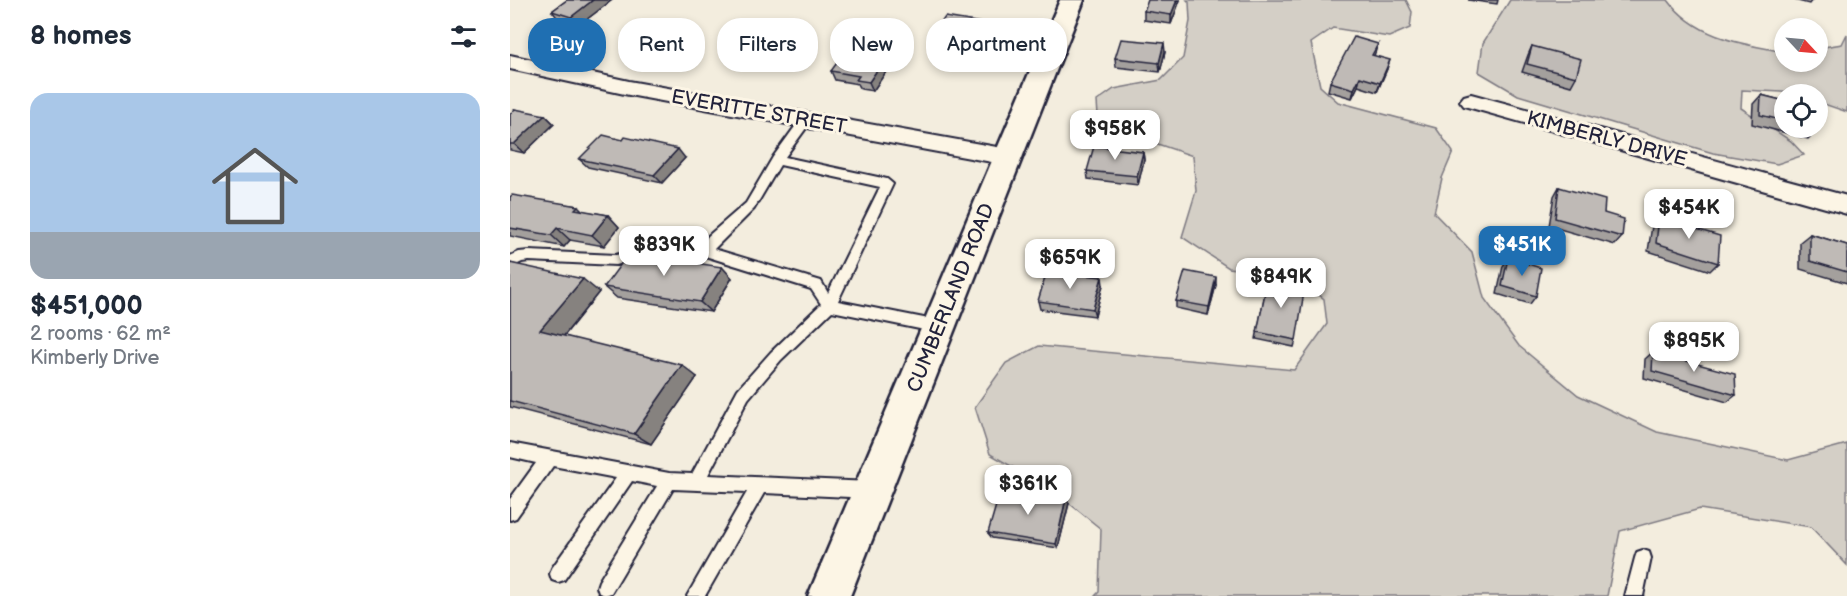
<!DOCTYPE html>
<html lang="en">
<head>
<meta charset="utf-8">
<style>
  :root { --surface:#fff; --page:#f2f2f3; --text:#1f2937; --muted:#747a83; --accent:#1f6fb2 }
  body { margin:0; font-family:"Balsamiq Sans",sans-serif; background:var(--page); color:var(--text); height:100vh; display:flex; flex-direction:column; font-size:22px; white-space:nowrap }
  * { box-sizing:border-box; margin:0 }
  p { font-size:20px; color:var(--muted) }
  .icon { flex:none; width:33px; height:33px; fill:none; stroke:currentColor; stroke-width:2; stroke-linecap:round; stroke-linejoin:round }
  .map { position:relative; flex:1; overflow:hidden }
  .sheet { display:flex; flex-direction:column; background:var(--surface); width:510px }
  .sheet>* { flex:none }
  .banner { position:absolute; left:18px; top:18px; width:570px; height:54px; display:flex; gap:12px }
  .needle { width:39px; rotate:116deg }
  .controls { position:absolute; left:1264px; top:18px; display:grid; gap:12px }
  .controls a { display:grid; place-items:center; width:54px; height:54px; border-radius:50%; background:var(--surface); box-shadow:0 3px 9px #0003; font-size:30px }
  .price { position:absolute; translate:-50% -51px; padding:0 14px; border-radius:12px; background:#fff; color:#222; font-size:20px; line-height:39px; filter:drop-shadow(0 2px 3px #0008) }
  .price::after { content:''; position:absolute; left:50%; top:36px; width:18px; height:14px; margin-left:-9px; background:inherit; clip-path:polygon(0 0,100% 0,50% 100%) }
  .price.selected { background:var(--accent); color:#fff }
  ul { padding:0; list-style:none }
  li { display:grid; align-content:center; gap:12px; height:318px; padding:0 30px }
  li span { display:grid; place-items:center; height:186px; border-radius:18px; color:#555 }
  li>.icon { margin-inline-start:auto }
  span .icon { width:108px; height:108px; fill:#fffc; stroke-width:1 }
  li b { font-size:26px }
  h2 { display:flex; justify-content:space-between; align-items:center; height:72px; padding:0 30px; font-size:26px }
  .tag { padding:0 21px; border-radius:24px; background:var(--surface); box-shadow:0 3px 9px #0003; font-size:21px; line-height:54px }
  .tag.selected { background:var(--accent); color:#fff }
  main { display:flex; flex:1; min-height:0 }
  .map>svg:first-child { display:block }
</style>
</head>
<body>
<main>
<section class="sheet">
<h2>8 homes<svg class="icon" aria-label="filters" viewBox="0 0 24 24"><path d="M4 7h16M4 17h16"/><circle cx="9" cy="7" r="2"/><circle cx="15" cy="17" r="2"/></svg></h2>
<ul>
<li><span style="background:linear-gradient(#a9c7e8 75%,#9aa5b1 0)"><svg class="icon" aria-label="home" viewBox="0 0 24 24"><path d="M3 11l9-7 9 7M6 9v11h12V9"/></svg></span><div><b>$451,000</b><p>2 rooms · 62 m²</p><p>Kimberly Drive</p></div></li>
</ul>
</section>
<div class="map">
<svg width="1337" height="596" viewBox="0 0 1337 596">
  <rect width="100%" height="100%" fill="#f3edde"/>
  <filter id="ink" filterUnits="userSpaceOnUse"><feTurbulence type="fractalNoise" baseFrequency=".0167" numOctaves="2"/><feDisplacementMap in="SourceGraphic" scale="12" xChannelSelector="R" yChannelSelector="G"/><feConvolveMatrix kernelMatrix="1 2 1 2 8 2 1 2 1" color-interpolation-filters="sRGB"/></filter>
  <g filter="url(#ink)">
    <path fill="#d4cfc6" stroke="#7b7880" stroke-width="1.5" d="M677 0H896L902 12 900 28 879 37 823 28 801 43 810 86 828 102 926 128 943 152 932 178 924 213 962 252 974 298 1009 346 1068 395 1147 432 1278 460 1337 444V565L1301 527 1190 509 1110 531 1097 596H585L589 592 591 529 544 491 480 454 465 407 496 363 529 346 784 370 817 324 814 299 786 277 719 268 672 237 686 191 683 156 624 136 588 116 587 101 604 89 651 80 673 58 680 21 679 2Z
      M1000 0H1158C1186 38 1232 44 1275 52V62H1308V48L1332 44 1337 34V112L1308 102V94L1232 90 1231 108 1281 141 1294 155 1267 164 1203 153 1008 95 969 72 973 43Z"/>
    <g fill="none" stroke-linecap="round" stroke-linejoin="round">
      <g stroke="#22223b" stroke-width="4">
        <path id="lane" d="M296 116 302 120 275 157 377 179 383 184 328 301 429 321 434 323 436 327 434 331 429 333 322 311 271 360 238 399 198 475 361 482 367 485 369 490 367 495 361 498 254 493 195 596H177L237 492 163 489 101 593 95 595 89 593 87 587 89 581 147 486 122 481 54 580 48 582 42 580 40 574 42 568 106 478 43 466 6 518 0 520V499L26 463 0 457V443L159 473 182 474 228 389 261 352 311 304 301 289 195 256 158 250 106 265 19 261 12 262 0 268V256L9 252 19 251 106 255 158 240 192 245 198 236 236 203 263 157 292 117ZM270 165 370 187 318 293 311 281 204 249 244 209Z
          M1133 550 1139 552 1141 558 1133 596H1115L1125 558 1127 552Z"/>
      </g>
      <g stroke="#22223b" stroke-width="4">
        <path id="street" d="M0 55 119 81 498 149 506 151 509 157 506 163 498 165 119 95 0 69Z
          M961 94 1337 196V214L954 106 950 101 954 96Z"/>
      </g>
      <g stroke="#22223b" stroke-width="5">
        <path id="primary" d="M550 0H574L340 596H298Z"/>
      </g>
      <use href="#lane" fill="#fcf5e5" fill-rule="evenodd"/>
      <use href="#street" fill="#fcf5e5" fill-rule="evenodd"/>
      <use href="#primary" fill="#fcf5e5" fill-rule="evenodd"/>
    </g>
    <path fill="#a4a09d" stroke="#22223b" stroke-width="1.5" d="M57 0H102L68 26 49 20 42 11Z
      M670 0 661 24 634 20V11Z
      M958 0H988L987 4Z
      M1284 0H1302L1299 4Z
      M472 23 475 33 464 49 427 42 424 33Z
      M868 44 864 56 877 69 867 92 848 86 842 98 818 91 820 82Z
      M1022 46 1066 77 1061 86 1012 72 1018 55Z
      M655 52 650 72 606 67 605 58Z
      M384 60 363 91 351 89 348 84 325 80 321 71Z
      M1251 95 1275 101V128H1307V130L1298 139 1242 124 1243 104Z
      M0 114 35 115 44 124 14 153 0 150Z
      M633 152 634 160 628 185 578 179 577 171Z
      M175 158 152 183 78 167 69 159Z
      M1049 187 1094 213 1112 237 1105 245 1039 226 1044 196Z
      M0 197 68 206 73 211 98 215 109 227 94 246 60 240 54 247 0 236Z
      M1149 218 1208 263 1200 271 1138 251 1142 226Z
      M1300 234 1337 245V283L1290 269V242Z
      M998 258 1026 296 1020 304 987 294 993 266Z
      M0 263 89 292 54 336 187 377 141 444 0 407Z
      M212 267 222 278 201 312 107 298 94 287Z
      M758 278 786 340 784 347 746 339Z
      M593 285 585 316 530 309 528 301Z
      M706 285 698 315 666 308V301Z
      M1143 352 1226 395 1217 402 1134 378 1135 359Z
      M559 503 548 548 482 538 478 533Z"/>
    <path fill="#86827f" stroke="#22223b" stroke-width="1.5" d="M83 0H102L68 26 61 17Z
      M667 0H670L661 24V15Z
      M472 23 475 33 464 49 461 40Z
      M654 43 655 52 650 72 649 63Z
      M380 51 384 60 363 91 359 82Z
      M880 60 877 69 867 92 870 83Z
      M850 77 848 86 842 98 844 89Z
      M35 115 44 124 14 153 4 144Z
      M168 149 175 158 152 183 144 175Z
      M633 152 634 160 628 185 627 176Z
      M98 215 109 227 94 246 82 235Z
      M47 228 60 240 54 247 41 235Z
      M212 267 222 278 201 312 190 302Z
      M592 277 593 285 585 316 583 309Z
      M706 277V285L698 315 699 307Z
      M73 279 89 292 48 343 30 330Z
      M172 365 187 377 141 444 124 434Z
      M556 498 559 503 548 548 546 544Z"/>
    <path fill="#bfbab6" stroke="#22223b" stroke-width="1.5" d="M57 0H83L61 17 42 11Z
      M638 0H667L661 15 634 11Z
      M435 17 472 23 461 40 424 33Z
      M844 37 868 44 862 55 880 60 870 83 850 77 844 89 820 82Z
      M611 39 654 43 649 63 605 58Z
      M340 45 380 51 359 82 346 80 349 76 321 71Z
      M1022 46 1071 59 1066 77 1017 64Z
      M1251 95 1275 101V121L1250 115Z
      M5 109 35 115 4 144H0V114Z
      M1297 128H1307V130Z
      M93 135 113 140 115 137 168 149 144 175 69 159Z
      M584 146 633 152 627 176 577 171Z
      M1049 187 1095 200 1094 213 1114 219 1112 237 1045 218Z
      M2 195 68 206 65 209 98 215 82 235 47 228 41 235 0 228V197Z
      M1149 218 1210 236 1208 263 1146 243Z
      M1300 234 1337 245V272L1300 261Z
      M119 253 212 267 190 302 94 287Z
      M998 258 1031 268 1026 296 992 286Z
      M0 263 73 279 30 330 172 365 124 434 0 401Z
      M537 271 592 277 583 309 528 301Z
      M675 271 706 277 699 307 666 301Z
      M758 278 795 286 786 340 747 332Z
      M1143 352 1225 374 1226 395 1142 371Z
      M491 488 556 498 546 544 478 533Z"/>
  </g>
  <g text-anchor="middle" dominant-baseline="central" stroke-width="6" stroke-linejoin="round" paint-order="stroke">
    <g font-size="20" fill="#22223b" stroke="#fcf5e5">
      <text transform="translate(249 112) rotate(10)">EVERITTE STREET</text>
      <text transform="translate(1097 139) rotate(15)">KIMBERLY DRIVE</text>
      <text transform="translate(441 298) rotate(-68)">CUMBERLAND ROAD</text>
    </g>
  </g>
</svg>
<div class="controls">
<a><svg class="needle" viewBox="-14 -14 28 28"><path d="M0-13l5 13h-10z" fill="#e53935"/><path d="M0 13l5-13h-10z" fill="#747a83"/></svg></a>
<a><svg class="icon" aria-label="locate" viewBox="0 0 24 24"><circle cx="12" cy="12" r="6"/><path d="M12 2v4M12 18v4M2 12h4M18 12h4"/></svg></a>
</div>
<b class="price" style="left:605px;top:161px">$958K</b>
<b class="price" style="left:1179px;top:240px">$454K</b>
<b class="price" style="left:154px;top:277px">$839K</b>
<b class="price selected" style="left:1012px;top:277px">$451K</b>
<b class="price" style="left:560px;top:290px">$659K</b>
<b class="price" style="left:771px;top:309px">$849K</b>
<b class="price" style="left:1184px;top:373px">$895K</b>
<b class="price" style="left:518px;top:516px">$361K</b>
<div class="banner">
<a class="tag selected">Buy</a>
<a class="tag">Rent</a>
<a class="tag">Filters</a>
<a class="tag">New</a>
<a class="tag">Apartment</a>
</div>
</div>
</main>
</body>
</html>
